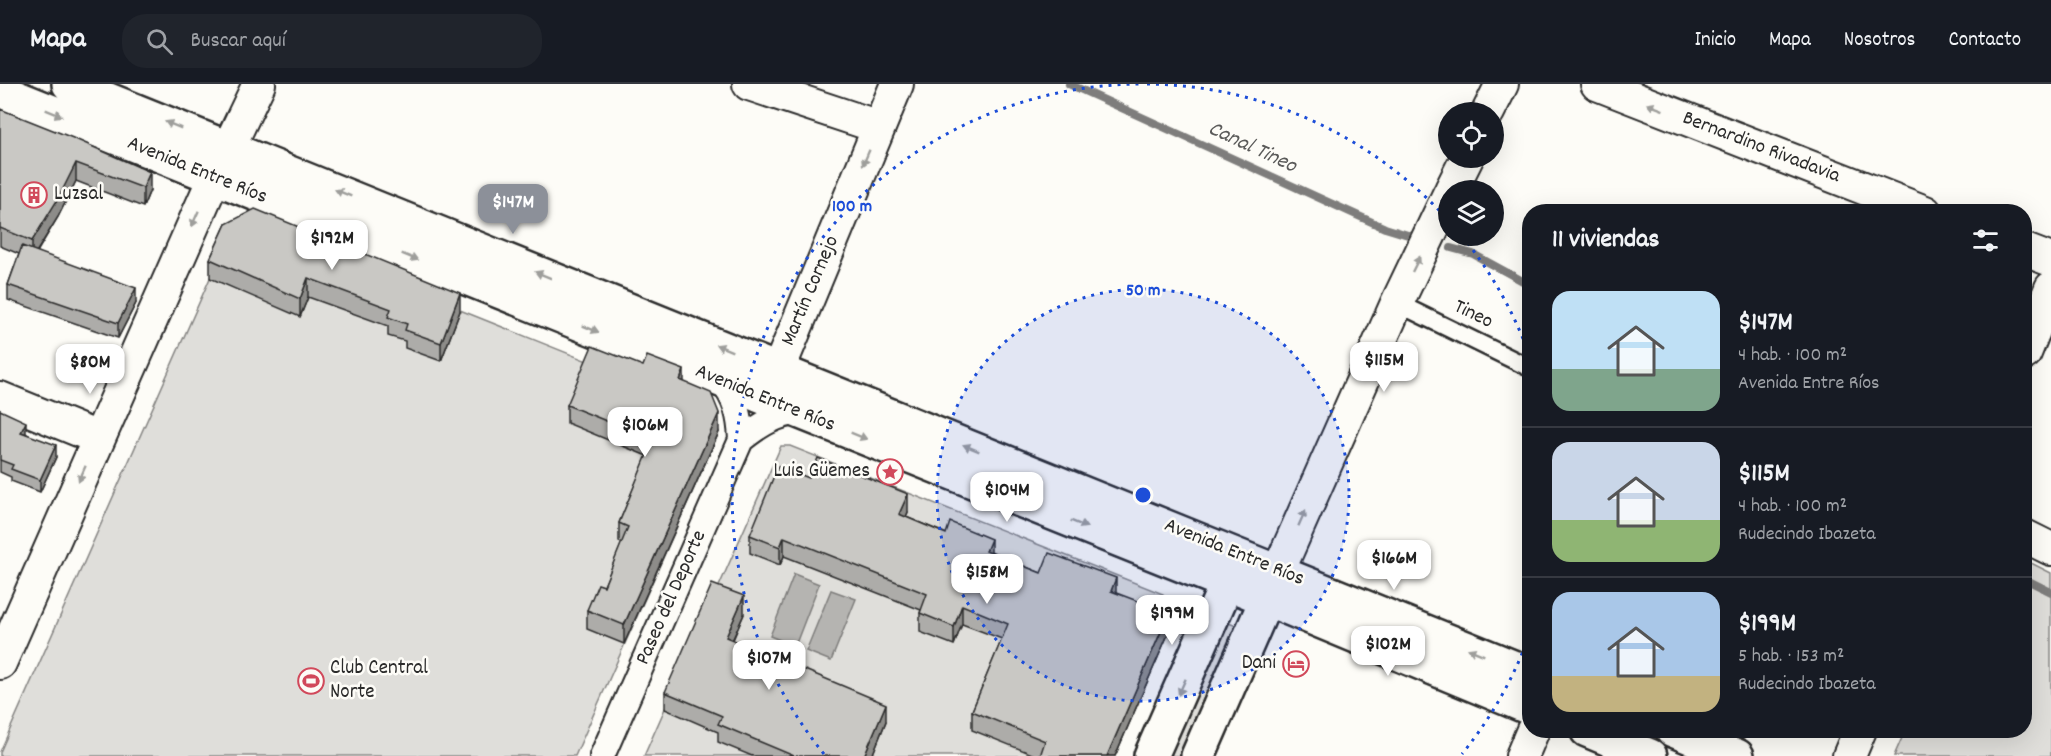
<!DOCTYPE html>
<html lang="es">
<head>
<meta charset="utf-8">
<style>
  :root { --surface:#171b24; --page:#20242c; --text:#f1f3f6; --muted:#9ea1a6; --line:#363941; --accent:#8c9099 }
  body { margin:0; font-family:Dekko,sans-serif; background:var(--page); color:var(--text); height:100vh; display:flex; flex-direction:column; font-size:22px; white-space:nowrap }
  * { box-sizing:border-box; margin:0 }
  p { font-size:20px; color:var(--muted) }
  .icon { flex:none; width:33px; height:33px; fill:none; stroke:currentColor; stroke-width:2; stroke-linecap:round; stroke-linejoin:round }
  .map { position:relative; flex:1; overflow:hidden }
  .drawer { position:absolute; left:1522px; top:120px; width:510px; height:534px; display:flex; flex-direction:column; background:var(--surface); border-radius:24px; box-shadow:0 6px 24px #0002 }
  .drawer>* { flex:none }
  .controls { position:absolute; left:1438px; top:18px; display:grid; gap:12px }
  .controls a { display:grid; place-items:center; width:66px; height:66px; border-radius:50%; background:var(--surface); box-shadow:0 6px 24px #0002; font-size:30px }
  .price { position:absolute; translate:-50% -51px; padding:0 14px; border-radius:12px; background:#fff; color:#222; font-size:20px; line-height:39px; filter:drop-shadow(0 2px 3px #0008) }
  .price::after { content:''; position:absolute; left:50%; top:36px; width:18px; height:14px; margin-left:-9px; background:inherit; clip-path:polygon(0 0,100% 0,50% 100%) }
  .price.on { background:var(--accent); color:#fff }
  ul { padding:0; list-style:none }
  li { display:flex; align-items:center; gap:18px; height:150px; padding:0 30px }
  li+li { border-top:2px solid var(--line) }
  li span { display:grid; place-items:center; flex:none; width:168px; height:120px; border-radius:18px; color:#555 }
  li>.icon { margin-inline-start:auto }
  span .icon { width:72px; height:72px; fill:#fffc; stroke-width:1 }
  li b { font-size:26px }
  h2 { display:flex; justify-content:space-between; align-items:center; height:72px; padding:0 30px; font-size:26px }
  header { display:flex; align-items:center; gap:36px; box-sizing:border-box; height:84px; padding:0 30px; background:var(--surface); border-bottom:2px solid var(--line) }
  header strong { font-size:28px }
  nav { display:flex; gap:33px; margin-inline-start:auto; font-size:21px }
  .search { width:420px; height:54px; background:var(--page); display:flex; align-items:center; gap:15px; box-sizing:border-box; padding:0 21px; border-radius:24px; color:var(--muted); font-size:22px }
  .map>svg:first-child { display:block }
</style>
</head>
<body>
<header>
<strong>Mapa</strong>
<div class="search"><svg class="icon" aria-label="search" viewBox="0 0 24 24"><circle cx="10" cy="10" r="6"/><path d="M15 15l6 6"/></svg>Buscar aquí</div>
<nav><a>Inicio</a><a>Mapa</a><a>Nosotros</a><a>Contacto</a></nav>
</header>
<div class="map">
<svg width="2051" height="672" viewBox="0 0 2051 672">
  <rect width="100%" height="100%" fill="#fdfcf7"/>
  <filter id="ink" filterUnits="userSpaceOnUse"><feTurbulence type="fractalNoise" baseFrequency=".0167" numOctaves="2"/><feDisplacementMap in="SourceGraphic" scale="12" xChannelSelector="R" yChannelSelector="G"/><feConvolveMatrix kernelMatrix="1 2 1 2 8 2 1 2 1" color-interpolation-filters="sRGB"/></filter>
  <g filter="url(#ink)">
    <path fill="#dfdeda" stroke="#858482" stroke-width="1.5" d="M255 144 712 327 719 348 575 672H0V668L226 158Z
      M781 362H790L1163 510 1172 540 1115 672H644Z
      M2025 476 2051 489V672H1894L1905 647 2025 646Z
      M1226 538 1239 543 1183 672H1167Z"/>
    <path fill="#b5b4b1" stroke="#7e7d7b" stroke-width="1.5" d="M794 490 819 500 795 562 770 552Z
      M831 506 856 515 831 577 806 567Z"/>
    <g fill="none" stroke-linecap="round" stroke-linejoin="round">
      <path stroke="#7e7d7b" stroke-width="8" d="M1069 0 1385 144 1421 155
        M1451 164 1473 170 1530 201
        M2025 495 2051 508"/>
      <g stroke="#2b2b2b" stroke-width="21">
        <path id="service" d="M1397 219 1530 284"/>
      </g>
      <g stroke="#2b2b2b" stroke-width="28">
        <path id="pedestrian" d="M721 297C736 315 740 333 741 356 761 340 774 332 800 328
          M602 672 741 356"/>
      </g>
      <g stroke="#2b2b2b" stroke-width="36">
        <path id="minor" d="M749 0 879 43
          M1597 0 1925 128
          M1488 28 1502 0
          M1451 106 1467 74
          M2025 166 2051 176
          M2025 269 2051 204
          M768 311 897 0
          M0 314 98 354
          M2025 452 2051 465
          M1278 488 1397 219 1449 110
          M0 579 214 94 259 0
          M1522 672 1533 646
          M1849 672 1860 646"/>
      </g>
      <g stroke="#2b2b2b" stroke-width="38">
        <path id="tertiary" d="M1151 672 1238 474
          M1198 672 1278 489"/>
      </g>
      <g stroke="#2b2b2b" stroke-width="38">
        <path id="secondary" d="M69 0 1530 590
          M0 7 1267 515 1530 624
          M1587 646 1650 672
          M1673 646 1737 672"/>
      </g>
      <use href="#service" stroke="#fdfcf7" stroke-width="16"/>
      <use href="#pedestrian" stroke="#fdfcf7" stroke-width="24"/>
      <use href="#minor" stroke="#fdfcf7" stroke-width="32"/>
      <use href="#tertiary" stroke="#fdfcf7" stroke-width="33"/>
      <use href="#secondary" stroke="#fdfcf7" stroke-width="33"/>
    </g>
    <path fill="#adaca9" stroke="#2b2b2b" stroke-width="1.5" d="M0 25 150 106 143 123 76 97 58 133 37 168 136 219 118 254 8 216V201L19 170 0 162Z
      M226 140 460 227 441 277 405 264V257L388 252V242L308 213 300 233 210 194V175Z
      M684 298 719 348 624 560 587 545V526L604 502 622 459 619 458V439L647 372 567 339V321Z
      M0 326 26 349 56 373 40 408 11 397V393L0 388Z
      M809 394 908 428 906 433 1041 489 1116 509 1169 548 1115 672H1037L972 646V627L1002 555 962 540 954 561 920 548V529L921 526 784 472 780 481 750 469V451Z
      M744 530 733 556 886 637 872 672H752L718 658V648L665 625V608Z"/>
    <path fill="#8d8c89" stroke="#2b2b2b" stroke-width="1.5" d="M76 79V97L58 133 32 175V157Z
      M150 88V106L143 123V104Z
      M308 194V213L300 233V215Z
      M136 204V219L118 254V239Z
      M460 209V227L441 277V259Z
      M684 286V305L680 296Z
      M719 329V348L624 560V541Z
      M26 338V350L21 348Z
      M56 361V373L40 408V396Z
      M908 410V428L899 449V430Z
      M784 453V472L780 481V463Z
      M991 455V474L986 467Z
      M1116 494V512L1111 507Z
      M744 512V530L726 570V553Z
      M962 521V540L954 561V543Z
      M1169 529V548L1115 672H1107Z
      M886 620V637L872 672H864Z"/>
    <path fill="#c9c8c4" stroke="#2b2b2b" stroke-width="1.5" d="M0 25 73 54 150 88 143 104 76 79 58 115 32 157 0 144Z
      M255 125 460 209 441 259 405 246 407 240 388 233 391 225 308 194 300 215 210 175 226 140Z
      M22 162 136 204 118 239 8 201Z
      M592 262 643 282 647 272 684 286 680 296 711 309 719 329 624 541 587 526 598 500 604 502 628 443 619 439 653 356 567 321Z
      M0 326 26 338 21 348 56 361 40 396 11 385 13 381 0 376Z
      M818 374 908 410 899 430 946 450 950 438 991 455 986 467 1041 489 1049 469 1116 494 1111 507 1169 529 1107 672H1040L1045 657 972 627 1008 540 962 521 954 543 920 529 927 510 784 453 780 463 750 451 778 382 809 394Z
      M712 500 744 512 726 553 886 620 864 672H794L718 640 722 632 665 608Z"/>
    <defs><path id="oneway-solid" d="M-6-.8H1V-3.2L6.5 0L1 3.2V.8H-6Z" transform="scale(1.5)"/></defs>
    <g fill="#9e9e9b">
      <use href="#oneway-solid" transform="translate(1655 23) rotate(-159)"/>
      <use href="#oneway-solid" transform="translate(54 29) rotate(22)"/>
      <use href="#oneway-solid" transform="translate(173 41) rotate(-158)"/>
      <use href="#oneway-solid" transform="translate(866 74) rotate(113)"/>
      <use href="#oneway-solid" transform="translate(343 109) rotate(-158)"/>
      <use href="#oneway-solid" transform="translate(195 135) rotate(114)"/>
      <use href="#oneway-solid" transform="translate(410 173) rotate(22)"/>
      <use href="#oneway-solid" transform="translate(1416 180) rotate(-64)"/>
      <use href="#oneway-solid" transform="translate(543 191) rotate(-158)"/>
      <use href="#oneway-solid" transform="translate(591 245) rotate(22)"/>
      <use href="#oneway-solid" transform="translate(724 264) rotate(-158)"/>
      <use href="#oneway-solid" transform="translate(859 352) rotate(22)"/>
      <use href="#oneway-solid" transform="translate(971 364) rotate(-158)"/>
      <use href="#oneway-solid" transform="translate(82 390) rotate(114)"/>
      <use href="#oneway-solid" transform="translate(1302 434) rotate(-66)"/>
      <use href="#oneway-solid" transform="translate(1079 440) rotate(22)"/>
      <use href="#oneway-solid" transform="translate(1476 568) rotate(-158)"/>
      <use href="#oneway-solid" transform="translate(1182 603) rotate(114)"/>
    </g>
  </g>
  <circle cx="1143" cy="411" r="206" fill="#1d4ed8" fill-opacity=".12"/>
  <g fill="none" stroke="#1d4ed8" stroke-width="3" stroke-dasharray="3 6">
    <circle cx="1143" cy="411" r="206"/>
    <path d="M1529 552A411 411 0 0 1 1462 670M824 670A411 411 0 0 1 1139 0M1147 0A411 411 0 0 1 1448 136M1462 152A411 411 0 0 1 1529 270"/>
  </g>
  <defs>
    <g id="building-ring" transform="scale(1.35)"><circle r="9.5" fill="#fdfcf7" stroke="#d1495b" stroke-width="1.5"/><path d="M-4-6H4V6H1V3H-1V6H-4ZM-2.5-4.3h1.7v1.8h-1.7ZM.8-4.3h1.7v1.8H.8ZM-2.5-1h1.7V.8h-1.7ZM.8-1h1.7V.8H.8Z" fill="#d1495b"/></g>
    <g id="sight-ring" transform="scale(1.35)"><circle r="9.5" fill="#fdfcf7" stroke="#d1495b" stroke-width="1.5"/><path d="M0-6L1.8-2.2L6-1.7L2.9 1.2L3.7 5.4L0 3.3L-3.7 5.4L-2.9 1.2L-6-1.7L-1.8-2.2Z" fill="#d1495b"/></g>
    <g id="hotel-ring" transform="scale(1.35)"><circle r="9.5" fill="#fdfcf7" stroke="#d1495b" stroke-width="1.5"/><path d="M-6-4.5h1.5V1H6V5H4.5V3h-9V5H-6ZM-4 0a1.8 1.8 0 1 1 3.6 0ZM.5 0V-2.5h3Q6-2.5 6 0Z" fill="#d1495b"/></g>
    <g id="stadium-ring" transform="scale(1.35)"><circle r="9.5" fill="#fdfcf7" stroke="#d1495b" stroke-width="1.5"/><path d="M0-5a6.5 5 0 1 0 0 10a6.5 5 0 1 0 0-10ZM-3.5-1.8h7v3.6h-7Z" fill="#d1495b"/></g>
  </defs>
  <g fill-rule="evenodd">
    <use href="#building-ring" x="34" y="111"/>
    <use href="#sight-ring" x="890" y="388"/>
    <use href="#hotel-ring" x="1296" y="580"/>
    <use href="#stadium-ring" x="311" y="597"/>
  </g>
  <g text-anchor="middle" dominant-baseline="central" stroke-width="5" stroke-linejoin="round" paint-order="stroke">
    <g font-size="21" fill="#2b2b2b" stroke="#fdfcf7">
      <text transform="translate(1761 64) rotate(21)">Bernardino Rivadavia</text>
      <text transform="translate(197 87) rotate(22)">Avenida Entre Ríos</text>
      <text transform="translate(811 207) rotate(-67)">Martín Cornejo</text>
      <text transform="translate(1473 231) rotate(26)">Tineo</text>
      <text transform="translate(765 315) rotate(22)">Avenida Entre Ríos</text>
      <text transform="translate(1234 469) rotate(22)">Avenida Entre Ríos</text>
      <text transform="translate(672 514) rotate(-66)">Paseo del Deporte</text>
    </g>
    <g font-size="21" fill="#2b2b2b" stroke="#fdfcf7" text-anchor="start">
      <text x="54" y="111">Luzsal</text>
      <text x="870" y="388" text-anchor="end">Luis Güemes</text>
      <text x="1276" y="580" text-anchor="end">Dani</text>
      <text x="330" y="585">Club Central<tspan x="330" dy="24">Norte</tspan></text>
    </g>
    <g font-size="22" font-style="italic" fill="#5b5b5a" stroke="#fdfcf7">
      <text transform="translate(1252 64) rotate(25)">Canal Tineo</text>
    </g>
  </g>
  <circle cx="1143" cy="411" r="9" fill="#1d4ed8" stroke="#fdfcf7" stroke-width="3"/>
  <g font-size="18" text-anchor="middle" font-weight="bold" fill="#1d4ed8" stroke="#fdfcf7" stroke-width="5" stroke-linejoin="round" paint-order="stroke">
    <text x="852" y="127">100 m</text>
    <text x="1143" y="211">50 m</text>
  </g>
</svg>
<div class="controls">
<a><svg class="icon" aria-label="locate" viewBox="0 0 24 24"><circle cx="12" cy="12" r="6"/><path d="M12 2v4M12 18v4M2 12h4M18 12h4"/></svg></a>
<a><svg class="icon" aria-label="layers" viewBox="0 0 24 24"><path d="M12 4l9 5-9 5-9-5zM3 14l9 5 9-5"/></svg></a>
</div>
<b class="price on" style="left:513px;top:151px">$147M</b>
<b class="price" style="left:332px;top:187px">$192M</b>
<b class="price" style="left:1384px;top:309px">$115M</b>
<b class="price" style="left:90px;top:311px">$80M</b>
<b class="price" style="left:645px;top:374px">$106M</b>
<b class="price" style="left:1007px;top:439px">$104M</b>
<b class="price" style="left:1394px;top:507px">$166M</b>
<b class="price" style="left:987px;top:521px">$158M</b>
<b class="price" style="left:1172px;top:562px">$199M</b>
<b class="price" style="left:1388px;top:593px">$102M</b>
<b class="price" style="left:769px;top:607px">$107M</b>
<section class="drawer">
<h2>11 viviendas<svg class="icon" aria-label="filters" viewBox="0 0 24 24"><path d="M4 7h16M4 17h16"/><circle cx="9" cy="7" r="2"/><circle cx="15" cy="17" r="2"/></svg></h2>
<ul>
<li><span style="background:linear-gradient(#bfe0f5 65%,#7fa58c 0)"><svg class="icon" aria-label="home" viewBox="0 0 24 24"><path d="M3 11l9-7 9 7M6 9v11h12V9"/></svg></span><div><b>$147M</b><p>4 hab. · 100 m²</p><p>Avenida Entre Ríos</p></div></li>
<li><span style="background:linear-gradient(#c9d6e8 65%,#8fb573 0)"><svg class="icon" aria-label="home" viewBox="0 0 24 24"><path d="M3 11l9-7 9 7M6 9v11h12V9"/></svg></span><div><b>$115M</b><p>4 hab. · 100 m²</p><p>Rudecindo Ibazeta</p></div></li>
<li><span style="background:linear-gradient(#a9c7e8 70%,#c2b280 0)"><svg class="icon" aria-label="home" viewBox="0 0 24 24"><path d="M3 11l9-7 9 7M6 9v11h12V9"/></svg></span><div><b>$199M</b><p>5 hab. · 153 m²</p><p>Rudecindo Ibazeta</p></div></li>
</ul>
</section>
</div>
</body>
</html>
